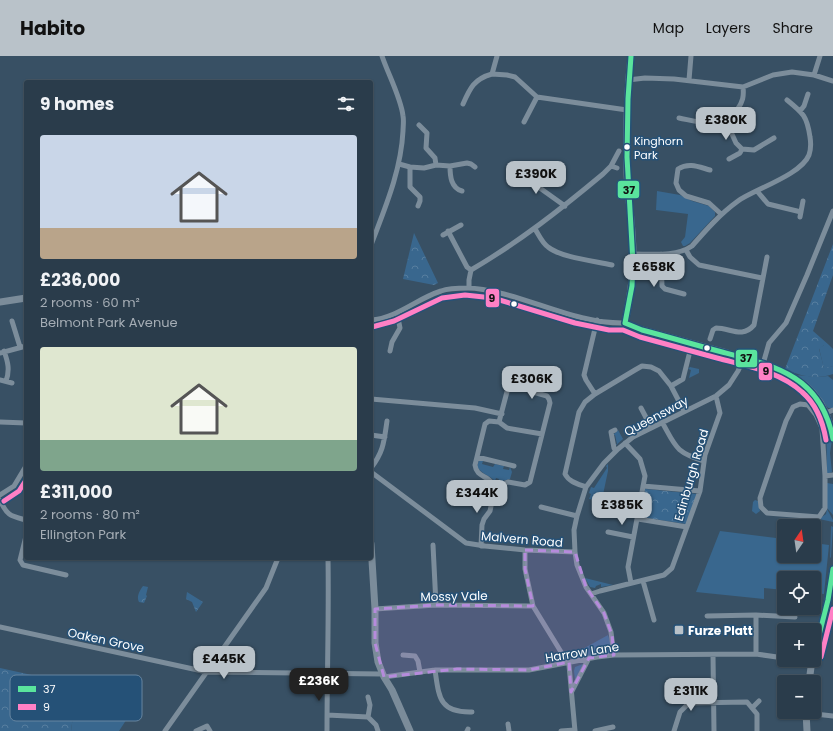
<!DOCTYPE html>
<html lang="en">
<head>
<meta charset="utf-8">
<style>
  :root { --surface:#2a3c4b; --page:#364755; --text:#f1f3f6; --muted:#a5adb5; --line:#465663; --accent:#b9c2c9 }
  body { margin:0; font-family:Poppins,sans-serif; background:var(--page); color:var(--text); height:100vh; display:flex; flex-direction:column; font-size:15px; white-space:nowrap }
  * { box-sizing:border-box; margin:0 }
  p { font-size:13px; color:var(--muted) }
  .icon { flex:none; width:22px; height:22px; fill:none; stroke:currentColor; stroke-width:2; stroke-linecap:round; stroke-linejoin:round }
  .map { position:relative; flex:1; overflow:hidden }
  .panel { position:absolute; left:24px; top:24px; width:349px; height:480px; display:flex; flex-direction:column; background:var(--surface); border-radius:4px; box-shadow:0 1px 3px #0004,0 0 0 1px var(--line) }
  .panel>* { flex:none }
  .needle { width:26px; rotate:13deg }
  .fabs { position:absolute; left:777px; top:463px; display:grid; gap:8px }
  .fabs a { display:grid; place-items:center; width:44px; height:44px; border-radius:4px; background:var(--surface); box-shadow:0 1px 3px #0004,0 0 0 1px var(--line); font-size:20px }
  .price { position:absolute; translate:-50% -34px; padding:0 9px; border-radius:8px; background:var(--accent); color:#111; font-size:13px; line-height:26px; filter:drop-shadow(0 1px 2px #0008) }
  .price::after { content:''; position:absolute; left:50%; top:24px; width:12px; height:9px; margin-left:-6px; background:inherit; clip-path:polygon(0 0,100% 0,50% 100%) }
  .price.selected { background:#222; color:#fff }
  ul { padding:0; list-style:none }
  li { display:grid; align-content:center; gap:8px; height:212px; padding:0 16px }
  li span { display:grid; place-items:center; height:124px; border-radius:4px; color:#555 }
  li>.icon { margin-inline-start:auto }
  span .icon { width:72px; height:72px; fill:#fffc; stroke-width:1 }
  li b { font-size:17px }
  h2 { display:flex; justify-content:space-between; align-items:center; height:48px; padding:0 16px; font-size:17px }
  header { display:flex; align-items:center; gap:24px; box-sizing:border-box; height:56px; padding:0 20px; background:var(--accent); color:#111 }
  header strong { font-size:19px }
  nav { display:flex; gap:22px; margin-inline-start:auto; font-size:14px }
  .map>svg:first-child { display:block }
</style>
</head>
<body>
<header>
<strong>Habito</strong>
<nav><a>Map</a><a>Layers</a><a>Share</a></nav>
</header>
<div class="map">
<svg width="833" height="675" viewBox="0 0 833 675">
  <defs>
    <pattern id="forest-crowns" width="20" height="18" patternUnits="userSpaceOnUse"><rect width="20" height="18" fill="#39678e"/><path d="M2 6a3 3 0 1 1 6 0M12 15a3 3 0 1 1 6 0" fill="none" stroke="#577e9f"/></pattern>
  </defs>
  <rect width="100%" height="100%" fill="#385064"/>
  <path fill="#39678e" d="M657 135 680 139 692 145 709 150 715 156V160L690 187 685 190H683L681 186 685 181 688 158 656 154Z
    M824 289H829L833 293V310L824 313 819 292Z
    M690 311 699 313V317L689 322 691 314 688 313Z
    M796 319 819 321 828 320 833 324V352H828L821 343Z
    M782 320 797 331 807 342 804 344C801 335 788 330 780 325Z
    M787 321 791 322 806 334 823 356 832 384 830 397 832 416 830 417H827C826 402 828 384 824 370 818 350 802 334 787 321Z
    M618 374 623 383 615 390V388H617L615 379H613Z
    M479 404 483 405 482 408 493 411 495 408 504 410 503 413 509 414 510 411 512 416 510 423 498 426 499 423 496 422 495 425C489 419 482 418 477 411Z
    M608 408V415L601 448 596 450 594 444 589 443 591 438 589 437 591 431 594 432 607 412 606 410Z
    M827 427 833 428V459L827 452Z
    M755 444 758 445 760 455 756 458 752 455 753 446Z
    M827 453 833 464V466L819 463 826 458Z
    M831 470 833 471 831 501 830 502Z
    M720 475 784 483V500H814V487L829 489 824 538 814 537V522H784V534L764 532V543L696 536Z
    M585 522 613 529 601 531V528L596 530 595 532 590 531Z
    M608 579 612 592 609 598 571 603 570 600Z
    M583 608 575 624 574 615 575 611Z
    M77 629 140 643 119 675H71Z"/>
  <path fill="url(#forest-crowns)" d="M689 165a6 6 0 1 1 12 0a6 6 0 1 1-12 0Z
    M414 177 438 227 434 229 403 223Z
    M833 188V219L813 275 829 289H824L819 293 824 312 833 310V318C817 324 800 320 785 313Z
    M645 433 697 438 686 468 641 461Z
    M143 530 148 531 146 539 147 540 144 547 139 546C136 541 140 534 143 530Z
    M187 536 203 546 196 556 192 546 186 543Z
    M0 612 77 629 71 675H0Z"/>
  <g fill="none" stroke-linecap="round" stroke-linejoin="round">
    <path stroke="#7c8d9b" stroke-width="5" d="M492 18 507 19 515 21 537 41 627 54
      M814 19 820 0
      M628 24 645 22 674 23 743 31 773 19 792 16 814 19 833 25
      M689 24 691 0
      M463 48C470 32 474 23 492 18L497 0
      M800 55 804 50 808 38
      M679 62C700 66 722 74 737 54 743 46 744 40 743 31
      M726 65 736 87 742 93
      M524 66 537 41
      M419 69 427 77 426 92 435 102 436 109
      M729 103 740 97 742 93 754 94 774 82
      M399 108 410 111 424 112 436 109 450 110 467 107 471 108 475 111
      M450 110C450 120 451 132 462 135
      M410 111V131L420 141V145L418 150
      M617 112 611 110 619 95
      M710 114C699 111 689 106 678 113L676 127 679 134 686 140 709 147 721 158
      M516 115 565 150
      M757 135 768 148 801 156
      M800 161 803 145
      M535 173C539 179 542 187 548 191 562 202 595 205 612 209
      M448 175 467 211 471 214
      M443 179 461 169
      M371 189C385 152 401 115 403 75 403 71 404 65 403 60 401 42 388 18 382 0
      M686 194 690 201 699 209 762 222
      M633 198C652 198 676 201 692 190 706 174 720 158 738 145 755 133 801 119 809 99 811 93 811 87 810 81 807 60 803 57 787 44
      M661 198 662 230 665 233 684 238
      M469 232V224L471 214C519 186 561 153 603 118L611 110
      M371 264C397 262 416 243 441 235 449 232 459 232 468 232 480 232 492 235 504 238 543 248 583 268 625 267
      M12 265 20 291
      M710 283 713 274 716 272C731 272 742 283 754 269L767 201
      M4 295C8 306 10 314 6 325
      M390 295 392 286 400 272 397 257
      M0 297 26 290
      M763 308 769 287 786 267 807 219 833 155
      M0 324 12 327
      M515 328 526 330 533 336 547 340 549 343 550 347 530 426 525 429 508 426 495 431C493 428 491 425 488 423 482 419 476 418 475 409L485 368 489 365 499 366 508 332 511 329Z
      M671 330 683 323 689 299
      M595 338 586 324 584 319 597 264
      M371 343 475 352 502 358
      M800 348 808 349 816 359 822 372 825 420V452L819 461 767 457 761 451 760 442 786 365 793 351Z
      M641 352 651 371
      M826 357 833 354
      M0 366 26 367
      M499 366 507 372 542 378
      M662 366C676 391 675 396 704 405
      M615 374 611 376 614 392 616 395
      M371 379 385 381
      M625 387 640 403 645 420 628 511 631 527
      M477 401 514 410
      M371 412C384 395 384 385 387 365
      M371 416 466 487 485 490 525 494 575 496
      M825 420 833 419
      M643 430 700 435
      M586 431C578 428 569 426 565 418L579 356 585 346 595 338 635 314 642 310 651 311 659 315 671 330 684 355
      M0 439 14 430 26 410
      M0 444C7 460 11 460 26 464
      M541 451 577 460
      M638 463 687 471
      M608 476 633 481
      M26 480 20 504 23 509 66 519
      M433 489 436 549
      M481 490 482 469 484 463 490 455 495 431
      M525 494V513L533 550 569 609 575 675
      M643 525 654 564
      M591 538 600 535 664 519 672 512 700 435 705 399 720 357 716 340
      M375 553 436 549 533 550
      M756 559V598
      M707 560 756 559 795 561
      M0 571 207 616 382 618
      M403 599 415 600 418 605 420 616
      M614 599 611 576 604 557 586 531 577 509 575 496 574 474 577 460 586 431 604 407 618 393 633 381 716 340 729 329 738 315 744 302
      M713 599 714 675
      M803 604 811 606
      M435 614C439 641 439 657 472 656
      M384 621 435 614H529L597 601 614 599 756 598 784 602
      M572 635 589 602
      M752 652 759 645
      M806 657 833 660
      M327 659 368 661 376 669 378 675
      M368 661 370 649 368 641
      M508 668 509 675
      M165 675 266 532 278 502
      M196 675 207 670 210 675
      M327 675C327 617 329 560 328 502
      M467 675 468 673
      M561 675 575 674
      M595 675 613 671
      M674 675 680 656 689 647 747 646 757 658V675"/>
    <path stroke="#7b8c9a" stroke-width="7" d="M631 0C627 38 626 77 627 116 628 146 634 176 633 207 633 227 629 247 625 267L642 274C668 281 694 288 719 295 748 303 783 310 806 330 822 344 830 363 833 383
      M0 246 26 242
      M371 488 375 553V587L378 606 384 621 392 634 410 675
      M814 599 828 544 833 513
      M809 626 812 604
      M806 656 807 675"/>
    <g stroke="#255177" stroke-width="8">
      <path id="bus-1" d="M625 267 632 230 633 207 627 101 628 43 631 0
        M625 267 642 274C669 281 695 289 722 296 776 310 821 320 833 383
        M814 599 828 544 833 513"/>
    </g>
    <g stroke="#255177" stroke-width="8">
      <path id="bus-2" d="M372 271 394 265 442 242 465 239 493 242 575 267 609 274H623L640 281C666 288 692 295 717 302 746 310 779 315 802 336 816 348 823 366 826 384
        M4 445 19 435 26 424
        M821 601 833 553"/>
    </g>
    <use href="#bus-1" stroke="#5ae49d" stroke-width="5"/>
    <use href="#bus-2" stroke="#ff80c5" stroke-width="5"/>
  </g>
  <path fill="#b68bdc" fill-opacity="0.2" stroke="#b68bdc" stroke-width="3" stroke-dasharray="8 5" stroke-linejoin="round" d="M525 494 575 496 586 531 604 557 612 579 614 599 589 602 571 636 569 606 529 614 457 613 384 621 375 587V553L436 549 533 550 525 513Z"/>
  <g fill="#fff" stroke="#255177" stroke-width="1.5">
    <circle cx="627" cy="91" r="3.5"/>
    <circle cx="514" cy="248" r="3.5"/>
    <circle cx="707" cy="292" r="3.5"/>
  </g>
  <rect fill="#b9c2c9" stroke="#255177" stroke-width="1.5" x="674" y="569" width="10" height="10" rx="2"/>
  <g text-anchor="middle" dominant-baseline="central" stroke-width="3" stroke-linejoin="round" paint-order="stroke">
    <g font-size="11" fill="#fff" stroke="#255177" text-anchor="start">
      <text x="634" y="85">Kinghorn<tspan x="634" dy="14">Park</tspan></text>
    </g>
    <g font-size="12" fill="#fff" stroke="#255177">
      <text transform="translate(656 360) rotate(-28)">Queensway</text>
      <text transform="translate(691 419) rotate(-74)">Edinburgh Road</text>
      <text transform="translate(522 483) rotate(5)">Malvern Road</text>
      <text transform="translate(454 540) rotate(-1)">Mossy Vale</text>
      <text transform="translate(106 584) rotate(12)">Oaken Grove</text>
      <text transform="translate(582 596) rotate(-9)">Harrow Lane</text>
    </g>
    <g font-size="12" font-weight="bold" fill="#fff" stroke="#255177" text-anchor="start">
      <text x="688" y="574">Furze Platt</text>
    </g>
  </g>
  <rect x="10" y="619" width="132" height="46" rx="6" fill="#255177" stroke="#6685a0" stroke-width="1"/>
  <rect x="18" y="630" width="18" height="6" fill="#5ae49d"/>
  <rect x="18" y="648" width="18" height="6" fill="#ff80c5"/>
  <g font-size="11" fill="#fff">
    <text x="43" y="637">37</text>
    <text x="43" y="655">9</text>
  </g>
  <g stroke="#255177" stroke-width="1.5">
    <rect x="617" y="124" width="23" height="19" rx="4" fill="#5ae49d"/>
    <rect x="485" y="232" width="15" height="20" rx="4" fill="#ff80c5"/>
    <rect x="735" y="293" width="23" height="19" rx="4" fill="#5ae49d"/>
    <rect x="758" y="306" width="15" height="19" rx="4" fill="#ff80c5"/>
  </g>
  <g font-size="11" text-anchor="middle" font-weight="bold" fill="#111">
    <text x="629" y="138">37</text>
    <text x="492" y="246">9</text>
    <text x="746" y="306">37</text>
    <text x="766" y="319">9</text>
  </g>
</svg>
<div class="fabs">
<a><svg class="needle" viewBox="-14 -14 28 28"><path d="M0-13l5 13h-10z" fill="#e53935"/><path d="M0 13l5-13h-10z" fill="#a5adb5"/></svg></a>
<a><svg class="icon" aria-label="locate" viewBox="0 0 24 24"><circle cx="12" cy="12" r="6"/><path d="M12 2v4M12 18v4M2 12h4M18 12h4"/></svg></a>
<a>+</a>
<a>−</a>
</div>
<b class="price" style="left:726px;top:85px">£380K</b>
<b class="price" style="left:536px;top:139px">£390K</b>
<b class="price" style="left:654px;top:232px">£658K</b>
<b class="price" style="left:532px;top:344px">£306K</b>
<b class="price" style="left:477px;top:458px">£344K</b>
<b class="price" style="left:622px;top:470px">£385K</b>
<b class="price" style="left:224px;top:624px">£445K</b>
<b class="price selected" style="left:319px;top:646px">£236K</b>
<b class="price" style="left:691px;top:656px">£311K</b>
<section class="panel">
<h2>9 homes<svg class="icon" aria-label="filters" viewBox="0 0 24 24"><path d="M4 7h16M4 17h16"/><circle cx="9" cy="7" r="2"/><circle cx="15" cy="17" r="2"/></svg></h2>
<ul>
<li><span style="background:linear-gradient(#c9d6e8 75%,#b9a48a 0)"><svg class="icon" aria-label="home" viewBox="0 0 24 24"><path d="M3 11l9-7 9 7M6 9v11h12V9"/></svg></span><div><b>£236,000</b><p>2 rooms · 60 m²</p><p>Belmont Park Avenue</p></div></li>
<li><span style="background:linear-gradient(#dfe7d0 75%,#7fa58c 0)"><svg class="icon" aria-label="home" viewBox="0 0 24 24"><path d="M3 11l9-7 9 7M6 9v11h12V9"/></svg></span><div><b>£311,000</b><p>2 rooms · 80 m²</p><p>Ellington Park</p></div></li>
</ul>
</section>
</div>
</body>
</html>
